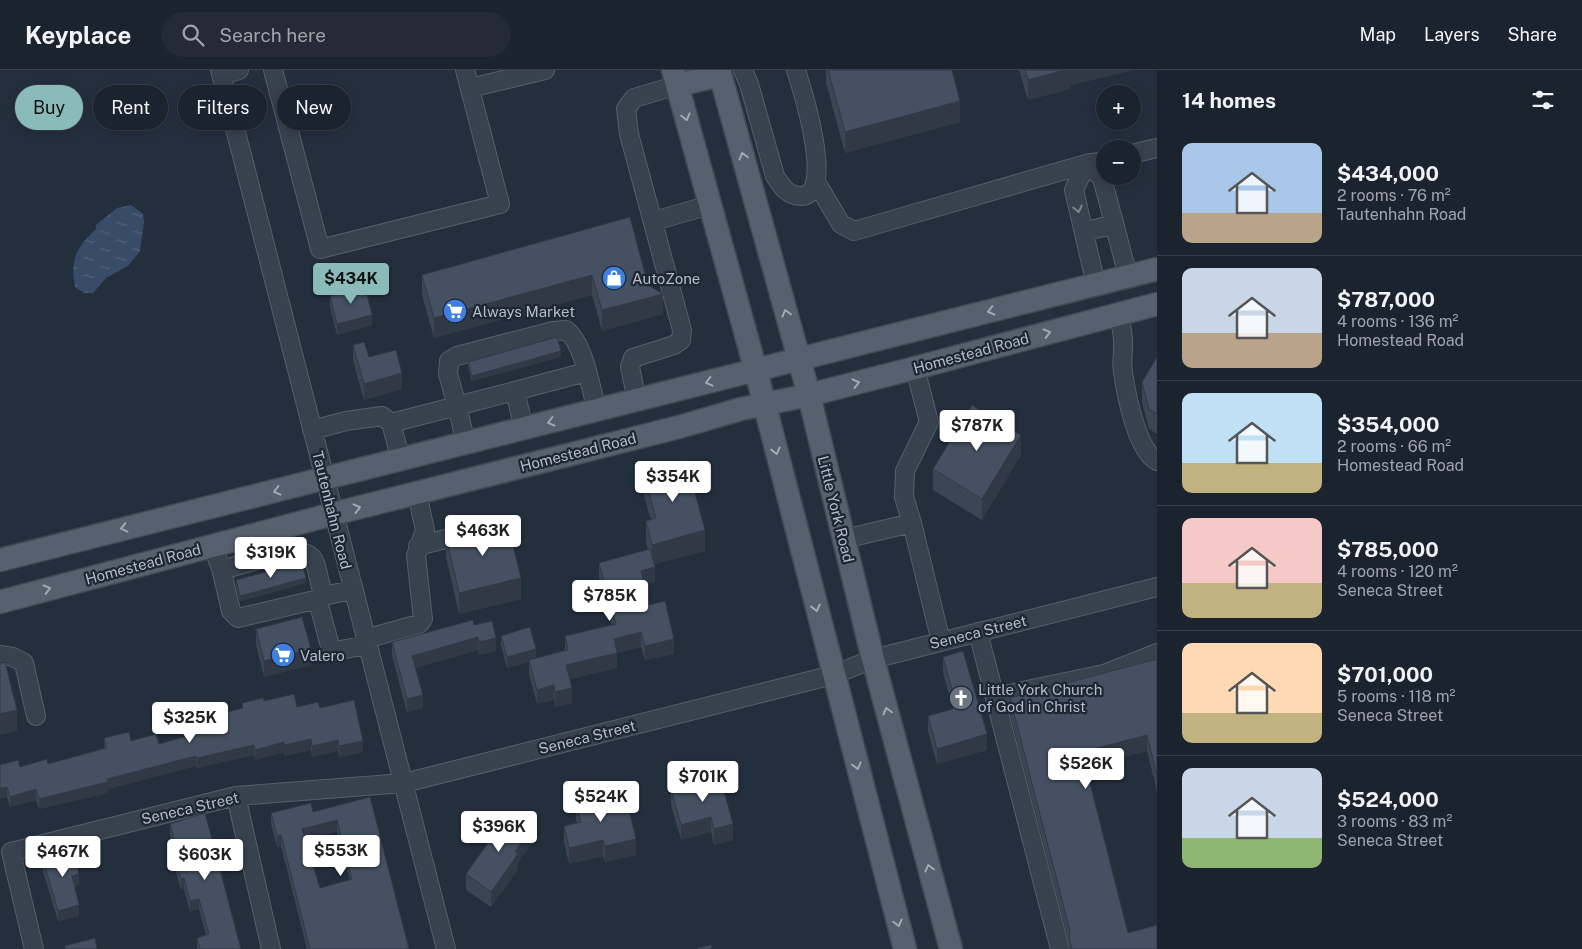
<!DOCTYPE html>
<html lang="en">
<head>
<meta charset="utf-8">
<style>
  :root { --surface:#1b232e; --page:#242b36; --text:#f1f3f6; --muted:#a0a4aa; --line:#39404a; --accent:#8bbbb9 }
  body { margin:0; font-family:"Public Sans",sans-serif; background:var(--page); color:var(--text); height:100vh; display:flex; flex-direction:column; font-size:19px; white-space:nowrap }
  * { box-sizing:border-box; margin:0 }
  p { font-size:16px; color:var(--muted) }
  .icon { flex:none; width:28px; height:28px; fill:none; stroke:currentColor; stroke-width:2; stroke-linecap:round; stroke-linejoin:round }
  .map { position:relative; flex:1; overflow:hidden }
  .drawer { display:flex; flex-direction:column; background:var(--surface); width:425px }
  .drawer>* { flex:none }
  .guide { position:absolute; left:15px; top:15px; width:475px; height:45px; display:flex; gap:10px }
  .buttons { position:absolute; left:1096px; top:15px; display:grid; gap:10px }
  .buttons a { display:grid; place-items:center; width:45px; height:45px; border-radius:50%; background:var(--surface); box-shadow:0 2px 12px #0003,0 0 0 1px var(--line); font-size:25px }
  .price { position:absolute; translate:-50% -42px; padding:0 11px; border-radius:5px; background:#fff; color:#222; font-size:16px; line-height:32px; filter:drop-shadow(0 1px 2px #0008) }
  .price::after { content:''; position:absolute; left:50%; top:30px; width:15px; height:11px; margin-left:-8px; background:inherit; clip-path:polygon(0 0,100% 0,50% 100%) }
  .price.current { background:var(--accent); color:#111 }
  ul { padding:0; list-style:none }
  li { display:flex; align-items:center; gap:15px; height:125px; padding:0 25px }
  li+li { border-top:1px solid var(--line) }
  li span { display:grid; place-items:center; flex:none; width:140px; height:100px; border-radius:10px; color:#555 }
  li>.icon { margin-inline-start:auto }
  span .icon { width:60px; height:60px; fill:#fffc; stroke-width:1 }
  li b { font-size:21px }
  h2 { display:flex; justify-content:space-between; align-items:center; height:60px; padding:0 25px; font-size:21px }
  .pill { padding:0 18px; border-radius:22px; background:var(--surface); box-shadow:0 2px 12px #0003,0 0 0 1px var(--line); font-size:18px; line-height:45px }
  .pill.current { background:var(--accent); color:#111 }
  header { display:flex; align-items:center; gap:30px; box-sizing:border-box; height:70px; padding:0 25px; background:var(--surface); border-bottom:1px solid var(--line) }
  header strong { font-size:24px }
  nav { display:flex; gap:28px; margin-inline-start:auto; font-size:18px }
  .search { width:350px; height:45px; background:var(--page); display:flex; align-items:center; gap:12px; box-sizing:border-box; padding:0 18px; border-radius:28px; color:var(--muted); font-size:19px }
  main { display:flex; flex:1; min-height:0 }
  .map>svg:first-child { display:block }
</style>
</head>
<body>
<header>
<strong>Keyplace</strong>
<div class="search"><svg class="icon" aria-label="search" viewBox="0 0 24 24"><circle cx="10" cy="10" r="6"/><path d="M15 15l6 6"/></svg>Search here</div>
<nav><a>Map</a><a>Layers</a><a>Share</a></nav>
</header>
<main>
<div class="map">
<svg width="1157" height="879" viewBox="0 0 1157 879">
  <defs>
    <pattern id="water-ripples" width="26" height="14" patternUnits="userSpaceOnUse" patternTransform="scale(1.25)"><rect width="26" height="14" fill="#394c67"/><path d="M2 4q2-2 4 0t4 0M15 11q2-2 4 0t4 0" fill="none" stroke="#53647b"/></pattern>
  </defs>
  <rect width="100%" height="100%" fill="#242f3e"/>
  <path fill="url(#water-ripples)" d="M131 135 143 144 144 152 140 181 128 196 106 208 93 223H84L75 217C70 189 76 178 96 159V155L117 138Z"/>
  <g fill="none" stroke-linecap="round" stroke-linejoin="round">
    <g stroke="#565f6c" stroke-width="20">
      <path id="minor" d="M220 0 446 879
        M273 0 320 179 500 134 465 0
        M743 0 749 14 775 106C782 117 788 126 801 126 836 126 802 19 796 0
        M222 5 239 0
        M470 18 545 0
        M1132 84 1157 78
        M1086 94 1074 120 1096 215
        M1086 94 1102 108 1128 206
        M816 112 841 154 854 161 1086 94 1105 91
        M654 151 710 135
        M1084 162 1114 154
        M1119 243C1120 252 1123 262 1123 271 1124 281 1121 291 1123 302 1126 324 1137 381 1157 391
        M637 331 630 297 633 288 674 275 681 270 682 260 629 64 626 39 634 28 678 15
        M391 353 457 336 448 304 449 291 457 286 553 261 566 260C584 273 591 319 597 341
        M524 359 515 321 586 302
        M312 360 346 351 382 346 391 353 401 390
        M466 373 457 336 515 321
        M912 453 904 427 905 401 929 352 915 298
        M844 469 912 453 941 572
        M418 476 469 463
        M272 486C320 478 312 483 323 526
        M217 488 221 498 225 499 272 486 275 481 270 461
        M221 498 231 541 238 548 319 529
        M353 520 323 526 319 529V535L330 576 335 581 367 575
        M978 562 1060 879
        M365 569 419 554 423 549 416 486 425 460 417 423
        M2 585 13 587 24 593 36 646
        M995 627 1104 604 1157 583
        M236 726 271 879
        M34 879 11 782 236 726 404 713 833 605 873 589 1157 517"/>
    </g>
    <g stroke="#414a57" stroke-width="25">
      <path id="major" d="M673 0 756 301 905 879
        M719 0 809 325 873 589 951 879
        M678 15 720 5
        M0 490 1157 199
        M0 532 333 444 679 357 741 339 809 325 915 298 1157 234"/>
    </g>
    <use href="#minor" stroke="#38414e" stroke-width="18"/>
    <use href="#major" stroke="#56606e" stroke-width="22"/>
  </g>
  <path fill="#3b4654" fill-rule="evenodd" d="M826 0H952L960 52 845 83 826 13Z
    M1019 0H1134L1070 15V19L1028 30Z
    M630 147 648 215 663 244 602 261 592 225 434 268 422 225V205Z
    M330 226 372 255 337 265 330 237Z
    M353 275 369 287 402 319 364 330 353 291Z
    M561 287 472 311 468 297V292Z
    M1157 287V364L1149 359 1142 332V312Z
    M1021 385 982 450 933 420V399Z
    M643 402 705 481 655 494V512L645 515 649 535 674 584 645 590 641 577 617 583V598L570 609 572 633 555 637 554 630 537 634 529 604V592L507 598 501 576V566L536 588 565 580V566L612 555 599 508V493L648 480 646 471V451L651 450 643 422Z
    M446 466 521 529 459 544 446 487Z
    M236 510 306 513 240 531 236 515Z
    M474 555 496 581 479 585 478 580 415 598 423 638 407 642 392 585V572Z
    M256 559 311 595 264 607 256 575Z
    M943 587 987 680 937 694 928 662V646L953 639 943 603Z
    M1157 589V721L1147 681 1086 696 1128 863 1157 879H1069V873L1010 644V628Z
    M264 631 297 637 320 638 363 682 339 687 338 681 312 687 311 680 284 686V682L255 690 254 685 197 698 196 696 108 719V723L39 739 36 730 10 737 7 727 0 729V695L20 697 48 694 104 679V668L159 674 188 666 187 660V649L209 647 242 639V633Z
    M720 706 733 770 714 775 711 762 681 770 671 735V719Z
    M370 727 409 879H307L281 776 277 777 271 754V743L313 742ZM337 761 350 810 320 818 305 769Z
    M576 733 614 735 636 785 605 792 603 786 569 794 564 772V756L577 753 576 749Z
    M170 754 241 879H197V868L206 865 199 839 190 842 184 819 181 820 174 795V784H175L170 764Z
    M531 774 518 793V799L491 837 466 820V804Z
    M42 787 79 815 74 816 79 846 58 851 42 798Z"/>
  <path fill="#303945" d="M1065 0H1134L1070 15V19L1028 30V10Z
    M960 31V52L845 83V62Z
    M592 205V225L434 268V248Z
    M663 224V244L602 261V240Z
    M372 245V255L337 265V254Z
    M561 281V287L472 311V306Z
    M402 303V319L364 330V314Z
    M1021 365V385L982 450V429Z
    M705 460V481L652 495V475Z
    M655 497V512L641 516V501Z
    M306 508V513L240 531V526Z
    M521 508V529L459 544V523Z
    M641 562V577L614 583V569Z
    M478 567V580L412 599V586Z
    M496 568V581L479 585V572Z
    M674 569V584L645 590V576Z
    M311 579V595L264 607V591Z
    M536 579V590H529V592L507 598V587Z
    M617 583V598L566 610V595Z
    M554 615V630L537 634V620Z
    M572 618V633L555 637V622Z
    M423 625V638L407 642V629Z
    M17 640V661L0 665V644Z
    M987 664V680L937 694V679Z
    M1147 665V681L1082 697V682Z
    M311 669V680L284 686V675Z
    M338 670V681L312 687V676Z
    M363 671V682L339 687V676Z
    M284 672V682L255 690V680Z
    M254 675V685L197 698V688Z
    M196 686V696L108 719V723L39 739V729L107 709Z
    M7 717V727L0 729V718Z
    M36 719V730L10 737V727Z
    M711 747V762L681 770V755Z
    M337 750V761L302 770V759Z
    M733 754V770L714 775V759Z
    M531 758V774L518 793V799L491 837V822L515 782Z
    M281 765V776L277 777V766Z
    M636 769V785L605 792V776Z
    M603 770V786L569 794V778Z
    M79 804V815L72 817V806Z
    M184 808V819L181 820V809Z
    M199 829V839L190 842V831Z
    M79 835V846L58 851V841Z"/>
  <path fill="#455162" stroke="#303945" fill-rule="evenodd" d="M828 0H952L960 31 845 62Z
    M1025 0H1065L1028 10Z
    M630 147 648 215 663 224 602 240 592 205 434 248 422 205Z
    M365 217 372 245 337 254 330 226Z
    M557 267 561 281 472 306 468 292Z
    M364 272 369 287 396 280 402 303 364 314 353 275Z
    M1157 287V344L1149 339 1142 312Z
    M972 335 1021 365 982 429 933 399Z
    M686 390 705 460 652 475 646 451 656 448 643 402Z
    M507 451 521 508 459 523 446 466Z
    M650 479 655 497 641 501 649 535 665 531 674 569 645 576 641 562 614 569 617 583 566 595 572 618 555 622 554 615 537 620 529 590 568 580 565 566 616 554 599 493Z
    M302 492 306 508 240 526 236 510Z
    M302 547 311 579 264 591 256 559Z
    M473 550 474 555 492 551 496 568 479 572 478 567 412 586 423 625 407 629 392 572Z
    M530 557 536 579 507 587 501 566Z
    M963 581 987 664 937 679 928 646 957 638 943 587Z
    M1157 589V705L1147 665 1082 682 1128 863 1157 855V879H1072L1069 868 1070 861 1010 628Z
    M5 592 17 640 0 644V593Z
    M294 624 297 637 318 632 320 638 354 630 363 671 339 676 338 670 312 676 311 669 284 675V672L255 680 254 675 197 688 196 686 107 709 108 712 39 729 36 719 10 727 7 717 0 718V695L18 690 20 697 47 689 48 694 106 678 104 668 129 662 131 671 156 664 159 674 191 665 187 649 209 643V647L243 638 242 633 263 628 264 631Z
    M720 706 733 754 714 759 711 747 681 755 671 719Z
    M611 725 614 735 627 732 636 769 605 776 603 770 569 778 564 756 581 752 576 733Z
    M370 727 409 879H310L281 765 277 766 271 743 311 733 313 742ZM337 750 352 809 320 818 302 759Z
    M205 743 241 879H200L197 868 209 864 199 829 190 831 184 808 181 809 174 784 178 783 170 754Z
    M509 743 531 758 515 782 518 784 491 822 466 804Z
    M73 779 79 804 72 806 79 835 58 841 42 787Z
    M95 868 97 879H65V876Z
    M711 875 712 879H698V878Z"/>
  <defs><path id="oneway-chevron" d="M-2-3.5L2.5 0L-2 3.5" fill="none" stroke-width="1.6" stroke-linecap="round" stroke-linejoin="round" transform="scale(1.25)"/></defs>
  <g stroke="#a1aab7">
    <use href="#oneway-chevron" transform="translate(686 47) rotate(75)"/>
    <use href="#oneway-chevron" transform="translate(743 86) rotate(-105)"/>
    <use href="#oneway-chevron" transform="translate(991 241) rotate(166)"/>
    <use href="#oneway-chevron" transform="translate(786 243) rotate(-105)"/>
    <use href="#oneway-chevron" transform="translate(1047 263) rotate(-15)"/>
    <use href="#oneway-chevron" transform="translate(709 312) rotate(166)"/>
    <use href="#oneway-chevron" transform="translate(856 313) rotate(-14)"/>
    <use href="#oneway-chevron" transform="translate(551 352) rotate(166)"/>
    <use href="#oneway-chevron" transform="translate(776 381) rotate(76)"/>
    <use href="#oneway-chevron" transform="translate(277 421) rotate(166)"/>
    <use href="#oneway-chevron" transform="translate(357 438) rotate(-14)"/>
    <use href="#oneway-chevron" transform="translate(124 458) rotate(167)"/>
    <use href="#oneway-chevron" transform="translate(47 519) rotate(-15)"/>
    <use href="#oneway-chevron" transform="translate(816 538) rotate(76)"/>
    <use href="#oneway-chevron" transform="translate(887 641) rotate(-105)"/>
    <use href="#oneway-chevron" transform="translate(857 696) rotate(75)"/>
    <use href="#oneway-chevron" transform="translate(929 798) rotate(-105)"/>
    <use href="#oneway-chevron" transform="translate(898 853) rotate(75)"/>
  </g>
  <use stroke="#7c8592" href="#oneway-chevron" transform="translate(1078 139) rotate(77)"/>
  <defs>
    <g id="shop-disc" transform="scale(1.25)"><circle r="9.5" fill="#3f7fe0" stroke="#1d2633"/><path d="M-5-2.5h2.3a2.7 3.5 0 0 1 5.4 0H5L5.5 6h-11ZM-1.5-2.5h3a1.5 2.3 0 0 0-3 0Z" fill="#fff"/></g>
    <g id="supermarket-disc" transform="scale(1.25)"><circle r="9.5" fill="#3f7fe0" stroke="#1d2633"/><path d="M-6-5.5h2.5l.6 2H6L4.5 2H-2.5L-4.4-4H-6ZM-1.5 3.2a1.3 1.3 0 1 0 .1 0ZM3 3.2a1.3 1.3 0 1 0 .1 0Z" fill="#fff"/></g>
    <g id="church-disc" transform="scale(1.25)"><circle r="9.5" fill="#6b7280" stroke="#1d2633"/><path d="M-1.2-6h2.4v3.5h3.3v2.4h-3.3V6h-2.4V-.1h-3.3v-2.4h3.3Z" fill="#fff"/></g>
  </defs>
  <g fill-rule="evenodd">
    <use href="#shop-disc" x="614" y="208"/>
    <use href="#supermarket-disc" x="455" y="241"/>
    <use href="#supermarket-disc" x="283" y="585"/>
    <use href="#church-disc" x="961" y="628"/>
  </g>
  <g text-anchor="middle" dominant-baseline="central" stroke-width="4.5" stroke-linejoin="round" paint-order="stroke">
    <g font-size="15" fill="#b4bcc9" stroke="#1d2633" text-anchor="start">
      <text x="632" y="208">AutoZone</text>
      <text x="472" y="241">Always Market</text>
      <text x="300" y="585">Valero</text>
      <text x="978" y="619">Little York Church<tspan x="978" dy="17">of God in Christ</tspan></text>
    </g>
    <g font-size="15" fill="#b4bcc9" stroke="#1d2633">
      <text transform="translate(971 283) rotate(-15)">Homestead Road</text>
      <text transform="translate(578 382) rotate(-14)">Homestead Road</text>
      <text transform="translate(836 439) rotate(76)">Little York Road</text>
      <text transform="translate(332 440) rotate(76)">Tautenhahn Road</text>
      <text transform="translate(143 494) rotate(-15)">Homestead Road</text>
      <text transform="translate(978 562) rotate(-14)">Seneca Street</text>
      <text transform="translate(587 667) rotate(-14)">Seneca Street</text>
      <text transform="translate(190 738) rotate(-13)">Seneca Street</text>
    </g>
  </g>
</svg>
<div class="buttons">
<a>+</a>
<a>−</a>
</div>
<b class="price current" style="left:351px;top:235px">$434K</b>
<b class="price" style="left:977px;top:382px">$787K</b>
<b class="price" style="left:673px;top:433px">$354K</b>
<b class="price" style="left:483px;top:487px">$463K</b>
<b class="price" style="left:271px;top:509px">$319K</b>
<b class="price" style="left:610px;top:552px">$785K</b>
<b class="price" style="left:190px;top:674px">$325K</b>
<b class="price" style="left:1086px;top:720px">$526K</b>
<b class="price" style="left:703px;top:733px">$701K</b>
<b class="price" style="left:601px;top:753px">$524K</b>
<b class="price" style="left:499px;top:783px">$396K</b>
<b class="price" style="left:341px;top:807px">$553K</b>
<b class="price" style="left:63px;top:808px">$467K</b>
<b class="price" style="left:205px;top:811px">$603K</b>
<div class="guide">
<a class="pill current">Buy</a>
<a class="pill">Rent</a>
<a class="pill">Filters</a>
<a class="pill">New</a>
</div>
</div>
<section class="drawer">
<h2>14 homes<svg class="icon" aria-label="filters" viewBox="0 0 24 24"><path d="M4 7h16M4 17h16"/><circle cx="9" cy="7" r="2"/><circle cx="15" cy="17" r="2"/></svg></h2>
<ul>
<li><span style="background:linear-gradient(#a9c7e8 70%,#b9a48a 0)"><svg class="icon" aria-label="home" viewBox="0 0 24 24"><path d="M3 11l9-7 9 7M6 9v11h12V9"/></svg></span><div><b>$434,000</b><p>2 rooms · 76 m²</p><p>Tautenhahn Road</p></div></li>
<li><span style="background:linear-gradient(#c9d6e8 65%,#b9a48a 0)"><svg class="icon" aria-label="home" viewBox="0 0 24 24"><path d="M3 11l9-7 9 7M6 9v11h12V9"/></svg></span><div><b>$787,000</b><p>4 rooms · 136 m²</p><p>Homestead Road</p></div></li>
<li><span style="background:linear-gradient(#bfe0f5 70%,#c2b280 0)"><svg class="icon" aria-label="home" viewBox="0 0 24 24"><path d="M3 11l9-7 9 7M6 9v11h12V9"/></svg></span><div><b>$354,000</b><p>2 rooms · 66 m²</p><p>Homestead Road</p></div></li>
<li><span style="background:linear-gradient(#f6c9c9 65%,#c2b280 0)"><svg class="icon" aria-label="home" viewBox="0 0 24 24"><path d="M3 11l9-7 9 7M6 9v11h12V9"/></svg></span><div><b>$785,000</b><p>4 rooms · 120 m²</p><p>Seneca Street</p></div></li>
<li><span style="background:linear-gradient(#ffd9b3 70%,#c2b280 0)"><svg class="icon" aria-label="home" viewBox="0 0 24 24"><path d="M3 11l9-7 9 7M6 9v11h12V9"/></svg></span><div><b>$701,000</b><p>5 rooms · 118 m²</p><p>Seneca Street</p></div></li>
<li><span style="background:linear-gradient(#c9d6e8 70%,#8fb573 0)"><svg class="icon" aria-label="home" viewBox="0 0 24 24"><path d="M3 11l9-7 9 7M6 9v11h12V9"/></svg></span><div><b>$524,000</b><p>3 rooms · 83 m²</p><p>Seneca Street</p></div></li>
</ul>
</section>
</main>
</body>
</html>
